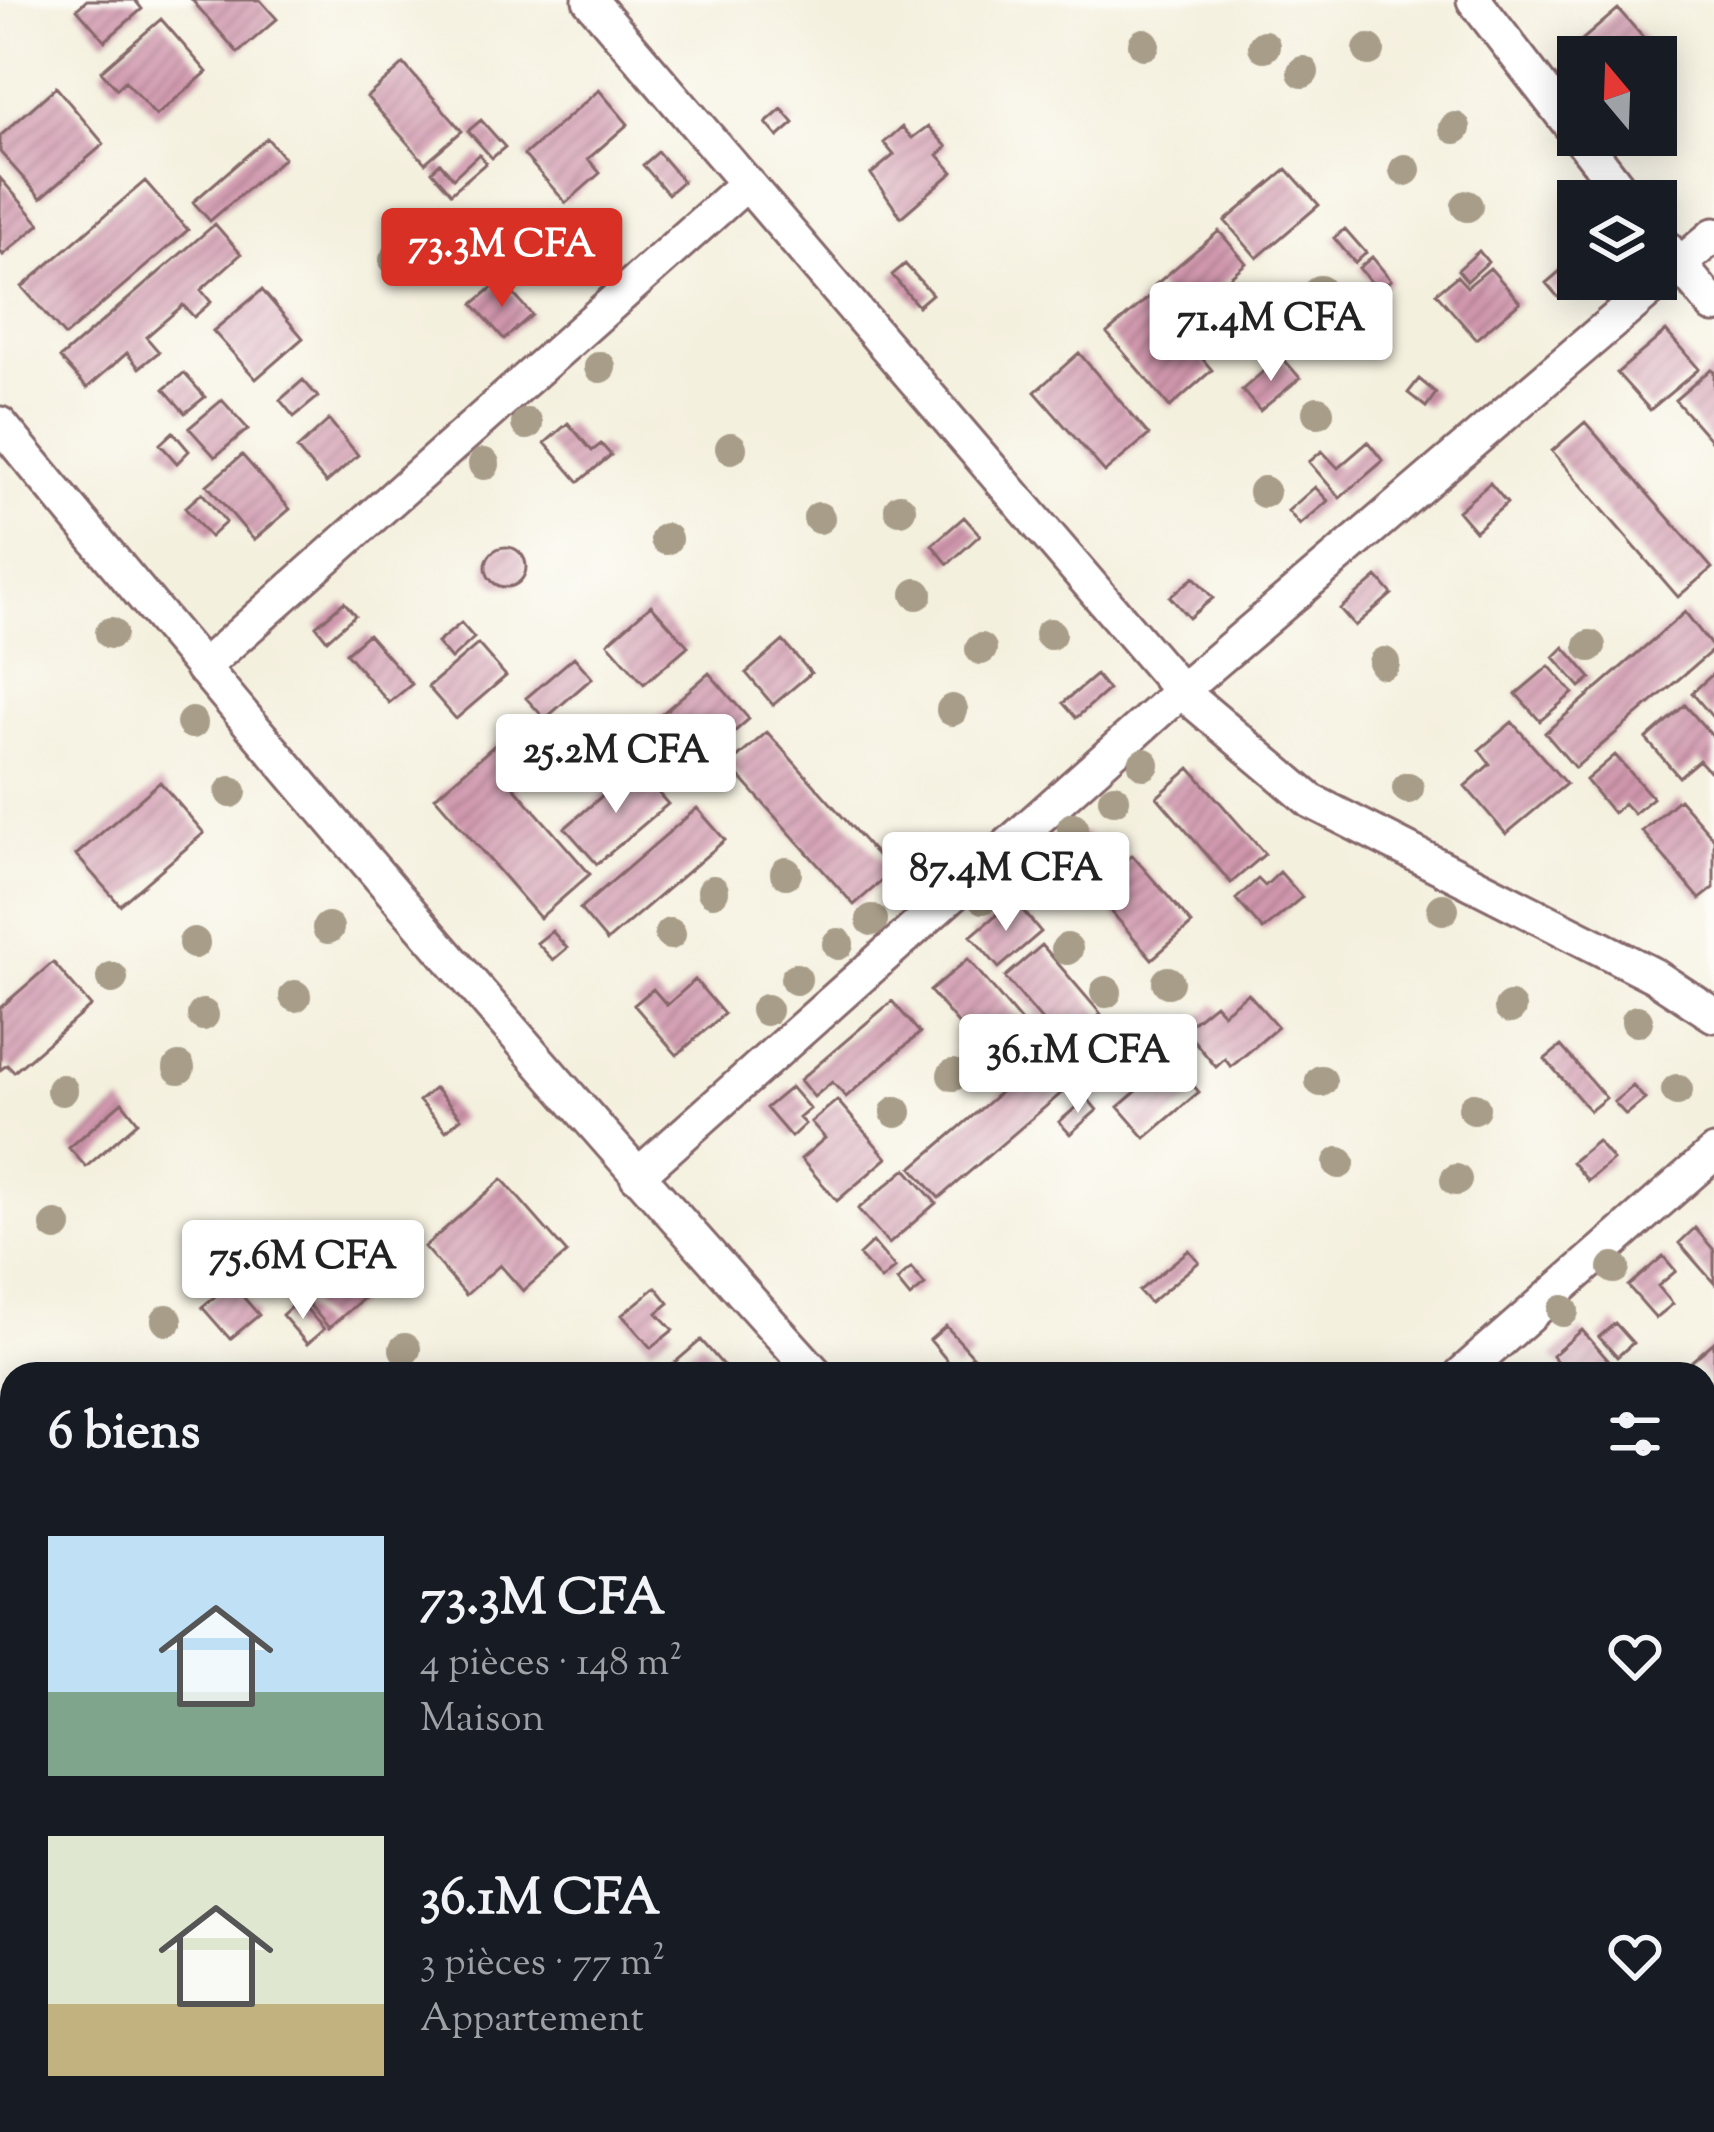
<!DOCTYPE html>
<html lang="fr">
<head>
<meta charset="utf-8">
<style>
  :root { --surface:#171b24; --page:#242831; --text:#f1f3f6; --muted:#9ea1a6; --accent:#d93025 }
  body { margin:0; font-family:"Sorts Mill Goudy",serif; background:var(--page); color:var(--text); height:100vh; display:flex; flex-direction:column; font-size:45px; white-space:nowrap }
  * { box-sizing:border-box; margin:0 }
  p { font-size:39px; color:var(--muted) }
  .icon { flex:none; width:66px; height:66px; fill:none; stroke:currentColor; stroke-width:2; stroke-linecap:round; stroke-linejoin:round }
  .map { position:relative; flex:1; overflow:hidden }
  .drawer { position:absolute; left:0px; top:1362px; width:1716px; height:771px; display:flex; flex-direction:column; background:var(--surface); border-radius:36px 36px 0 0; box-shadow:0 6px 30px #0003 }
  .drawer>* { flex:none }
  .needle { width:78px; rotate:341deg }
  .fabs { position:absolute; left:1557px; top:36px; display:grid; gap:24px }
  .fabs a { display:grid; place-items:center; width:120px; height:120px; border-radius:0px; background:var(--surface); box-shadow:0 6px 30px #0003; font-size:60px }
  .price { position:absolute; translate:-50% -102px; padding:0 27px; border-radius:12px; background:#fff; color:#222; font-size:39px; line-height:78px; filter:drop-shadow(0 3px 6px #0008) }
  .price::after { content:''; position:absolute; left:50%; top:72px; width:36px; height:27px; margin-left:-18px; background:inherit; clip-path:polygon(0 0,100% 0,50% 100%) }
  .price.current { background:var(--accent); color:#fff }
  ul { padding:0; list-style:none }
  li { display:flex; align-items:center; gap:36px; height:300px; padding:0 48px }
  li span { display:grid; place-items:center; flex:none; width:336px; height:240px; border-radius:0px; color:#555 }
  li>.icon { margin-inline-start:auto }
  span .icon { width:144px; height:144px; fill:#fffc; stroke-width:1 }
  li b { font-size:51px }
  h2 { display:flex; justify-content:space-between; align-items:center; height:144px; padding:0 48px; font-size:51px }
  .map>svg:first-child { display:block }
</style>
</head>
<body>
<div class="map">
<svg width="1714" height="2132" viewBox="0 0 1714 2132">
  <defs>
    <pattern id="building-hatch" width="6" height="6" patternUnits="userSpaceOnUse" patternTransform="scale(3)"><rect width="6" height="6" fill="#d097ad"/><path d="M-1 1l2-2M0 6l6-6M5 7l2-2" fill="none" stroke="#ab7b8d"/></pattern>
  </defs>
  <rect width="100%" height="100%" fill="#fdfcf7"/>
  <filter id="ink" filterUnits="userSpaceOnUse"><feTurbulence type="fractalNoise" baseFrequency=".00833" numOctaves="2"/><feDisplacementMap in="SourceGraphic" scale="24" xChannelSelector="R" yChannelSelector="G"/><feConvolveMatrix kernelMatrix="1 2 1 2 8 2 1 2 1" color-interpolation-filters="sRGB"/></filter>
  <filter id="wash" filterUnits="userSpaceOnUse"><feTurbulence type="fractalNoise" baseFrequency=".004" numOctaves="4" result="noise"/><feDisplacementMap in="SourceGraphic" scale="48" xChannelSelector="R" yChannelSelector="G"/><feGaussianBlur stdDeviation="2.7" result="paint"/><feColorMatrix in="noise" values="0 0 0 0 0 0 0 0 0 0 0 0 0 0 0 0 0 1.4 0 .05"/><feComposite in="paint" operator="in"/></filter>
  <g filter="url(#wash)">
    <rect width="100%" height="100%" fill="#f4f0de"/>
    <g id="blocks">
      <path fill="url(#building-hatch)" d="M87 0H135L142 9 105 41 77 9Z
        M192 0H260L277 19 238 53Z
        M1618 9 1656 52 1650 57H1585L1575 46Z
        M161 19 207 72 156 116 125 81 117 89 101 71Z
        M404 64 462 131 425 163 367 97Z
        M56 87 104 144 41 198 0 152V136Z
        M599 90 628 124 588 159 600 173 566 203 524 155Z
        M782 109 794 123 778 137 766 123Z
        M481 120 505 147 492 158 468 131Z
        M928 126 947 147 938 155 953 172 901 217 871 174 894 155 884 143 902 127 912 138Z
        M267 138 284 158 210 221 193 202Z
        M658 152 683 181 668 194 643 165Z
        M479 154 486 163 451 193 432 171 440 163 453 178Z
        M1287 169 1319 205 1257 258 1225 221Z
        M0 178 40 224 3 255 0 251Z
        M145 181 188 230 65 336 22 287Z
        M215 224 241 254 201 290 211 302 194 317 183 305 146 337 159 352 139 368 127 353 87 388 60 358Z
        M1345 229 1366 253 1355 263 1334 238Z
        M1219 231 1246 263 1183 318 1155 285Z
        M1479 251 1488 262 1467 281 1458 270Z
        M1372 257 1391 280 1379 291 1359 268Z
        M1572 261 1578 269V281L1559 298 1546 283Z
        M905 264 932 294 918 306 892 275Z
        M1490 268 1520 302 1476 339 1436 293 1457 276 1467 287Z
        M501 280 532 315 504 339 473 304Z
        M262 290 303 338 256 379 213 331Z
        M1149 297 1212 370 1170 407 1107 333Z
        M1666 331 1699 369 1650 410 1617 373Z
        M1079 353 1149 435 1105 472 1035 392Z
        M1281 356 1300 378 1260 411 1242 390Z
        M1711 369 1714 372V444L1675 400Z
        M184 373 205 397 185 413 164 389Z
        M1419 379 1436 393 1426 407 1408 393Z
        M303 380 318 397 294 417 280 400Z
        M222 400 248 429 215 457 189 428Z
        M329 420 358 455 326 483 297 449Z
        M1585 422 1712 568 1678 597 1552 451Z
        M568 423 592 451 601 444 611 455 579 482 545 443Z
        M173 432 189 451 177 463 160 444Z
        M1368 442 1383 461 1340 498 1309 462 1322 451 1338 468Z
        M242 455 290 509 254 540 207 485Z
        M1490 483 1507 503 1475 531 1458 511Z
        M1315 487 1328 501 1300 525 1288 511Z
        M202 493 226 522 210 537 185 508Z
        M964 517 980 535 948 564 932 545Z
        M486 567a20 20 0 1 1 40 0a20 20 0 1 1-40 0Z
        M1194 577 1213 598 1189 618 1170 597Z
        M1377 577 1392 594 1355 626 1340 609Z
        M344 602 355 615 327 640 316 626Z
        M651 605 688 646 644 684 608 643Z
        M1685 612 1714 649 1575 768 1545 733Z
        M461 623 474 638 451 659 437 643Z
        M368 634 412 684 389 703 346 653Z
        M783 641 811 673 773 705 746 673Z
        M478 644 506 676 456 719 428 687Z
        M1564 647 1591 678 1580 687 1554 657Z
        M574 657 592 678 545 719 526 698Z
        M1549 666 1573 693 1540 721 1516 694Z
        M709 673 749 719 688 772 648 726Z
        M1714 673V719L1692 693Z
        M1096 675 1108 690 1076 718 1063 703Z
        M1685 705 1714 738V767L1709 771 1699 760 1679 777 1646 739Z
        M1512 722 1566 784 1506 834 1465 786 1490 764 1479 750Z
        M518 725 546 758 514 787 590 874 540 918 435 797Z
        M767 732 892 872 854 905 729 765Z
        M1615 755 1653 798 1634 814 1624 803 1613 813 1586 780Z
        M635 767 668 804 597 864 565 828Z
        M1190 768 1265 854 1231 883 1157 797Z
        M160 782 204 833 120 905 76 855Z
        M1679 799 1714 839V888L1700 899 1642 831Z
        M697 808 725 840 607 941 580 909Z
        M1084 832 1097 848 1068 873 1055 857Z
        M1132 855 1192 924 1152 959 1092 889Z
        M1280 872 1302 897 1263 930 1236 899 1258 879 1265 886Z
        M1014 900 1041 932 999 968 971 936Z
        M552 931 567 948 553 960 537 943Z
        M1042 945 1101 1014 1064 1046 1005 977Z
        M968 959 1035 1038 998 1070 930 991Z
        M53 962 91 1006 14 1072 7 1065 0 1070V1008Z
        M695 980 724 1014 677 1055 634 1005 653 989 667 1005Z
        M1248 993 1278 1027 1231 1067 1225 1059 1216 1067 1184 1029 1215 1004 1223 1013Z
        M892 1001 920 1033 846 1097 832 1082 814 1097 800 1080Z
        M1159 1046 1199 1092 1145 1138 1118 1107 1152 1078 1139 1063Z
        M1561 1046 1606 1098 1590 1111 1545 1059Z
        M1046 1053 1072 1084 939 1198 912 1168Z
        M1633 1086 1645 1099 1626 1115 1614 1102Z
        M791 1087 810 1109 799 1118 805 1124 791 1137 766 1108Z
        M435 1088 461 1118 446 1131 419 1101Z
        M1087 1098 1097 1110 1070 1134 1059 1122Z
        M837 1100 887 1158 837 1201 801 1159 825 1138 811 1122Z
        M122 1102 138 1122 86 1167 69 1148Z
        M1597 1141 1613 1160 1588 1181 1572 1162Z
        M906 1169 936 1203 889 1244 858 1209Z
        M502 1179 567 1253 523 1291 500 1265 466 1295 424 1247Z
        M1695 1228 1714 1250V1283L1679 1243Z
        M873 1242 895 1268 881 1280 859 1255Z
        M364 1244 390 1275 329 1328 302 1296Z
        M1189 1250 1199 1262 1150 1303 1139 1291Z
        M1663 1256 1676 1271 1658 1286 1673 1304 1656 1318 1628 1286Z
        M911 1268 925 1285 910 1297 897 1281Z
        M231 1283 259 1315 230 1339 202 1307Z
        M656 1287 669 1303 657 1313 673 1330 651 1348 622 1315Z
        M299 1300 324 1329 307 1344 282 1315Z
        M1615 1323 1633 1343 1617 1357 1599 1337Z
        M946 1326 973 1356 955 1370 930 1340Z
        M1582 1330 1615 1368 1608 1374H1568L1552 1356Z
        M701 1340 729 1372 668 1374 665 1371Z
        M1714 1342V1386L1692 1361Z
        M233 2121H302L312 2132H221Z
        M1553 2121H1591L1599 2132H1561Z"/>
    </g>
  </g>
  <g filter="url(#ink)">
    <use href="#blocks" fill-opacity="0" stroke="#86686a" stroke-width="3"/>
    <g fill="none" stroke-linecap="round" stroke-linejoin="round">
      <g stroke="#86686a" stroke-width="39">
        <path id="street" d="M590 0 1181 691 1311 801 1653 975 1714 1015
          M1474 0 1578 135
          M1578 135 1629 201
          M1656 236 1714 306
          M0 424C266 746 536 1065 816 1374
          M202 668 747 183
          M637 1176 1181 691 1714 235
          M1462 1374 1714 1153
          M0 1505 12 1518
          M1424 2121 1431 2132
          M582 2132 595 2121"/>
      </g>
      <use href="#street" stroke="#fff" stroke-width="33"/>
    </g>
    <g fill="#a89d88">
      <circle cx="1144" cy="44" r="16"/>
      <circle cx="1264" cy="46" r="16"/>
      <circle cx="1369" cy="50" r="16"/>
      <circle cx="1303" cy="72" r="16"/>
      <circle cx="1455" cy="128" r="16"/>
      <circle cx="1405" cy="170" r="16"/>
      <circle cx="1467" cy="206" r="16"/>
      <circle cx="395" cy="260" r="16"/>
      <circle cx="1320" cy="291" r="16"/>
      <circle cx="1241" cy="321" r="16"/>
      <circle cx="600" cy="367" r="16"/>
      <circle cx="1318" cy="412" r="16"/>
      <circle cx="527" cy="424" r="16"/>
      <circle cx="731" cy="448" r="16"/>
      <circle cx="484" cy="464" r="16"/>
      <circle cx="1264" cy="492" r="16"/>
      <circle cx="900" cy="509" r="16"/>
      <circle cx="819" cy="518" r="16"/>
      <circle cx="666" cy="539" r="16"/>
      <circle cx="917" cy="594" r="16"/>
      <circle cx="111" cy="633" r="16"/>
      <circle cx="1050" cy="634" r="16"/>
      <circle cx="1590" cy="646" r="16"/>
      <circle cx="981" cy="649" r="16"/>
      <circle cx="1384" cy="663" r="16"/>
      <circle cx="952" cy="710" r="16"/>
      <circle cx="192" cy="723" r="16"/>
      <circle cx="1144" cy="764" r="16"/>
      <circle cx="1408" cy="788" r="16"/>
      <circle cx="231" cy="792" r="16"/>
      <circle cx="1114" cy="799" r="16"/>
      <circle cx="1073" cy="828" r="16"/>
      <circle cx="786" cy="873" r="16"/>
      <circle cx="1012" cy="881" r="16"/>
      <circle cx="713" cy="891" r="16"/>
      <circle cx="983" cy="898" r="16"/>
      <circle cx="1443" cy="909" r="16"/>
      <circle cx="872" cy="920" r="16"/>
      <circle cx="328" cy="928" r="16"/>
      <circle cx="670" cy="934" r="16"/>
      <circle cx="194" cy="943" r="16"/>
      <circle cx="838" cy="944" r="16"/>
      <circle cx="1067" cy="949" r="16"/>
      <circle cx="112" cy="978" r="16"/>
      <circle cx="796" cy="979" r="16"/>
      <circle cx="1168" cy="982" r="16"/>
      <circle cx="1106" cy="992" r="16"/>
      <circle cx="295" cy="996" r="16"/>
      <circle cx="1510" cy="1008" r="16"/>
      <circle cx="766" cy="1010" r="16"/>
      <circle cx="203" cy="1015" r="16"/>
      <circle cx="1637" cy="1021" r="16"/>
      <circle cx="179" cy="1068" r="16"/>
      <circle cx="953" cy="1075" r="16"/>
      <circle cx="1113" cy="1075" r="16"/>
      <circle cx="1321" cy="1081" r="16"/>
      <circle cx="62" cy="1090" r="16"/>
      <circle cx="1677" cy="1090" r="16"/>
      <circle cx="1474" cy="1108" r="16"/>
      <circle cx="896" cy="1112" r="16"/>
      <circle cx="1339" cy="1163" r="16"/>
      <circle cx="1456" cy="1180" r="16"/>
      <circle cx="56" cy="1226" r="16"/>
      <circle cx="1614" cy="1268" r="16"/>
      <circle cx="1563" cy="1311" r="16"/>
      <circle cx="167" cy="1320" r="16"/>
      <circle cx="405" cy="1349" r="16"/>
    </g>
  </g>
</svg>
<div class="fabs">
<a><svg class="needle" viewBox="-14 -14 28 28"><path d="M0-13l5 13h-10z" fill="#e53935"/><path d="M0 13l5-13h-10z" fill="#9ea1a6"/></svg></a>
<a><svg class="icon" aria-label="layers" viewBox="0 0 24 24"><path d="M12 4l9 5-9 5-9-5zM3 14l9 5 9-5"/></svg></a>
</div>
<b class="price current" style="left:502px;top:310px">73.3M CFA</b>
<b class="price" style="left:1271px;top:384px">71.4M CFA</b>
<b class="price" style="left:616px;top:816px">25.2M CFA</b>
<b class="price" style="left:1006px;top:934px">87.4M CFA</b>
<b class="price" style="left:1078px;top:1116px">36.1M CFA</b>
<b class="price" style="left:303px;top:1322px">75.6M CFA</b>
<section class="drawer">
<h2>6 biens<svg class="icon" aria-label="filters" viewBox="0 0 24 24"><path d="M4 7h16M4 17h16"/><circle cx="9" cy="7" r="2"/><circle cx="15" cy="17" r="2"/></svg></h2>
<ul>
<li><span style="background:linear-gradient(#bfe0f5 65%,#7fa58c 0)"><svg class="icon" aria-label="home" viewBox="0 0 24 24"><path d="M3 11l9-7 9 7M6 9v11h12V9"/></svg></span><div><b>73.3M CFA</b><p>4 pièces · 148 m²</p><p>Maison</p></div><svg class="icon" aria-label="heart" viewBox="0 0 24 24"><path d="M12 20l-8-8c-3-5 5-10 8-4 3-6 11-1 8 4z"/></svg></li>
<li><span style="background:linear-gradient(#dfe7d0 70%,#c2b280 0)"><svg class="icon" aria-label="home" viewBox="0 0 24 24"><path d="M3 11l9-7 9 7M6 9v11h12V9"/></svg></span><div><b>36.1M CFA</b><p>3 pièces · 77 m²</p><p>Appartement</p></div><svg class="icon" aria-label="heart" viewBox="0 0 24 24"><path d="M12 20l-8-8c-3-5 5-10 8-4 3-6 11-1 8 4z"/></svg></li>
</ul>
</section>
</div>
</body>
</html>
